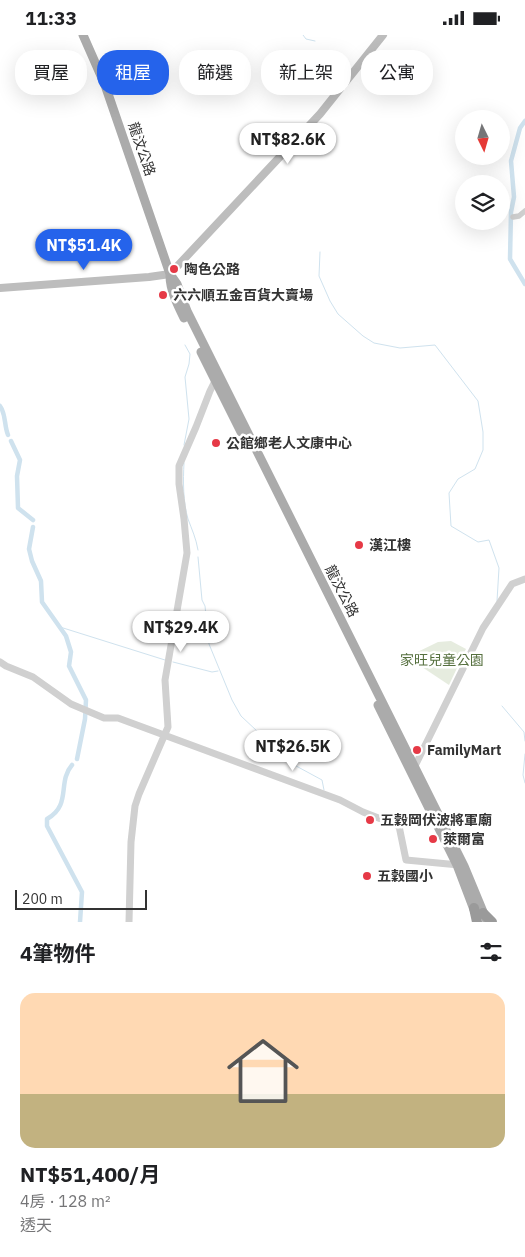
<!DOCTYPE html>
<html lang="zh-TW">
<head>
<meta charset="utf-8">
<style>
  :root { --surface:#fff; --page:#f6f6f6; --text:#202124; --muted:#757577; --accent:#2563eb }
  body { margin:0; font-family:"IBM Plex Sans","Noto Sans TC",sans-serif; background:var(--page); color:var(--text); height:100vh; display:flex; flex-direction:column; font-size:19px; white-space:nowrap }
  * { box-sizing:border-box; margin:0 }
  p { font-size:16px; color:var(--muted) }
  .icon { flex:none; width:28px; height:28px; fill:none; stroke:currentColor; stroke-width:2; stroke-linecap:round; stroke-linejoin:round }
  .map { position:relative; height:887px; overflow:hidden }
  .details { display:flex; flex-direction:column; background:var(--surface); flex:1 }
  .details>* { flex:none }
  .banner { position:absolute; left:15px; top:15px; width:495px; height:45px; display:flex; gap:10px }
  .needle { width:32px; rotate:175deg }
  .tools { position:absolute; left:455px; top:75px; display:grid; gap:10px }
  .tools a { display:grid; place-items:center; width:55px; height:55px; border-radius:50%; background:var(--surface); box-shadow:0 5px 20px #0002; font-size:25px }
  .scale { position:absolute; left:15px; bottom:12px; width:132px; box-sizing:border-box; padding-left:5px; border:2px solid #333; border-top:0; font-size:14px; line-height:18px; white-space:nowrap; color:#333; -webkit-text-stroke:4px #fff; paint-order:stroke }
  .price { position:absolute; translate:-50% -42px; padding:0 11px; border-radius:18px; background:#fff; color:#222; font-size:16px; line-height:32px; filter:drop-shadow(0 1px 2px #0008) }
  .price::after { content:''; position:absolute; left:50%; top:30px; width:15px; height:11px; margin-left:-8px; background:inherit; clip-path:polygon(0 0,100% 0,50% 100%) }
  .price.on { background:var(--accent); color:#fff }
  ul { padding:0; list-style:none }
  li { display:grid; align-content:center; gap:10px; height:265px; padding:0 20px }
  li span { display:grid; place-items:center; height:155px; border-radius:15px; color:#555 }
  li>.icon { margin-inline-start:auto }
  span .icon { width:90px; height:90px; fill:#fffc; stroke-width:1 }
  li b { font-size:21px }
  h2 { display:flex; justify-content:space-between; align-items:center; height:60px; padding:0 20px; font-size:21px }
  .chip { padding:0 18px; border-radius:20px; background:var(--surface); box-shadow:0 5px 20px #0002; font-size:18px; line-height:45px }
  .chip.on { background:var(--accent); color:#fff }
  .status { display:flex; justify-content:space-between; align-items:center; height:35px; padding:0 25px; background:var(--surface); direction:ltr }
  .status svg { height:14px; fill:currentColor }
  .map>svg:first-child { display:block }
</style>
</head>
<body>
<div class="status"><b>11:33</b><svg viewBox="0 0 49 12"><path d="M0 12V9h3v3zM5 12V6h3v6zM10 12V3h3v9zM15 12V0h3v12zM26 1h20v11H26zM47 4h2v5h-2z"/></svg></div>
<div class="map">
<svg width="525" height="887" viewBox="0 0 525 887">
  <rect width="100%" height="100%" fill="#fff"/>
  <path fill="#e6ecdf" d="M451 606 466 614 449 650 407 622 438 607Z"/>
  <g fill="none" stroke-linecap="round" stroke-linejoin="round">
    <path stroke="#cfe2ee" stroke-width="1" d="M303 0 306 4 315 6
      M320 217 319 241 330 266 338 279 363 301 374 308 400 313 435 310 478 366 483 397V415L475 434 458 444 449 458 451 491 478 507 489 505 499 533 497 566
      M184 410 189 384 185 342 189 329 190 319 185 310
      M184 428C183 446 183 467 188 484 192 495 196 503 198 515
      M198 522 202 565 205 571 209 609 232 665 241 681 273 711 274 719 322 745 324 755
      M60 592 165 625
      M173 627 212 637 218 636
      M502 671 524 697 525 706
      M525 719 523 740 525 748"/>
    <path stroke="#cfe2ee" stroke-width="4.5" d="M525 86 520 93 511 126 514 162 511 177 510 224 525 249
      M0 371C6 379 4 390 8 400
      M11 406 20 425 17 441 18 473 33 485
      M33 492 29 514 32 526 41 546 42 567 66 601 71 617 69 631 86 665 85 684 77 724
      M72 730C57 747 72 770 47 784V791L82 857 80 887"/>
    <path stroke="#d0d0d0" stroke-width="5.5" d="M513 182 519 181 525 176"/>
    <path stroke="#d0d0d0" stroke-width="7" d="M0 627 6 631 33 642 71 669 104 683H118L340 765 363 777 399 791 406 825 459 830
      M413 735 483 593 512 549 525 544
      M129 887 131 807 135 771 139 759 168 692 165 645 187 518 184 484 179 449V431L196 392 210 356 215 346 218 344"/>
    <path stroke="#bdbdbd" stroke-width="8" d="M0 253 149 242 170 239 320 79 383 0"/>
    <path stroke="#ababab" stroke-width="9" d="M83 0 105 50 170 239 177 249 187 276 464 831 486 884
      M170 241C170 255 178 271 184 283
      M201 317 241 397
      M378 670 457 830 476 880"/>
    <path stroke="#9a9a9a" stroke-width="10" d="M474 873 477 887
      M483 878 492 887"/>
  </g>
  <g fill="#e63946" stroke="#fff" stroke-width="2">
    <circle cx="174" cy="234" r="5"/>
    <circle cx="163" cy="260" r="5"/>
    <circle cx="216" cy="408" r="5"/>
    <circle cx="359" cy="510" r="5"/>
    <circle cx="417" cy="715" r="5"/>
    <circle cx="370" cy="785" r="5"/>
    <circle cx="433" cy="804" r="5"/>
    <circle cx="367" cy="841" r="5"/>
  </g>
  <g text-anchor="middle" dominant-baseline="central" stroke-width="5" stroke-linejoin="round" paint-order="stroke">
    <g font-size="14" fill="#333" stroke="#fff">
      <text transform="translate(142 114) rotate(71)">龍汶公路</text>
      <text transform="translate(342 556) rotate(63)">龍汶公路</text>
    </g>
    <g font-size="14" font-weight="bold" fill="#333" stroke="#fff" text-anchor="start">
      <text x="184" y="234">陶色公路</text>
      <text x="173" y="260">六六順五金百貨大賣場</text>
      <text x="226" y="408">公館鄉老人文康中心</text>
      <text x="369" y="510">漢江樓</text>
      <text x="427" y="715">FamilyMart</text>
      <text x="380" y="785">五穀岡伏波將軍廟</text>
      <text x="443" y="804">萊爾富</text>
      <text x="377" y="841">五穀國小</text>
    </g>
    <g font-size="14" fill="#56703f" stroke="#fff">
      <text x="442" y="625">家旺兒童公園</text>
    </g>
  </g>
</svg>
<div class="tools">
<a><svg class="needle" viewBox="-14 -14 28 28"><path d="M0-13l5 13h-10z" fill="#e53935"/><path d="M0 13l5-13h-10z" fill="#757577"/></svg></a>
<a><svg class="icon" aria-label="layers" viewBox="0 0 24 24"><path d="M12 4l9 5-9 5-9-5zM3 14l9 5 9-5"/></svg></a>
</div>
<div class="scale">200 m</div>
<b class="price" style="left:288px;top:130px">NT$82.6K</b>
<b class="price on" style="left:84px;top:236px">NT$51.4K</b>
<b class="price" style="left:181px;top:618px">NT$29.4K</b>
<b class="price" style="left:293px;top:737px">NT$26.5K</b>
<div class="banner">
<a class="chip">買屋</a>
<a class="chip on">租屋</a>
<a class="chip">篩選</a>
<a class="chip">新上架</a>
<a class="chip">公寓</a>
</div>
</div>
<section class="details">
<h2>4筆物件<svg class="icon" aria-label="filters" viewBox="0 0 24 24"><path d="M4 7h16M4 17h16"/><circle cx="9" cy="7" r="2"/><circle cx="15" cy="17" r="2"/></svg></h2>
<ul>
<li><span style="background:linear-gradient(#ffd9b3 65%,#c2b280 0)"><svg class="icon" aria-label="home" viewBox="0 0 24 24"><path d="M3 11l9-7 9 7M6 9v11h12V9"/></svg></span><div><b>NT$51,400/月</b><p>4房 · 128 m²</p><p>透天</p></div></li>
</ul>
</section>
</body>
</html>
